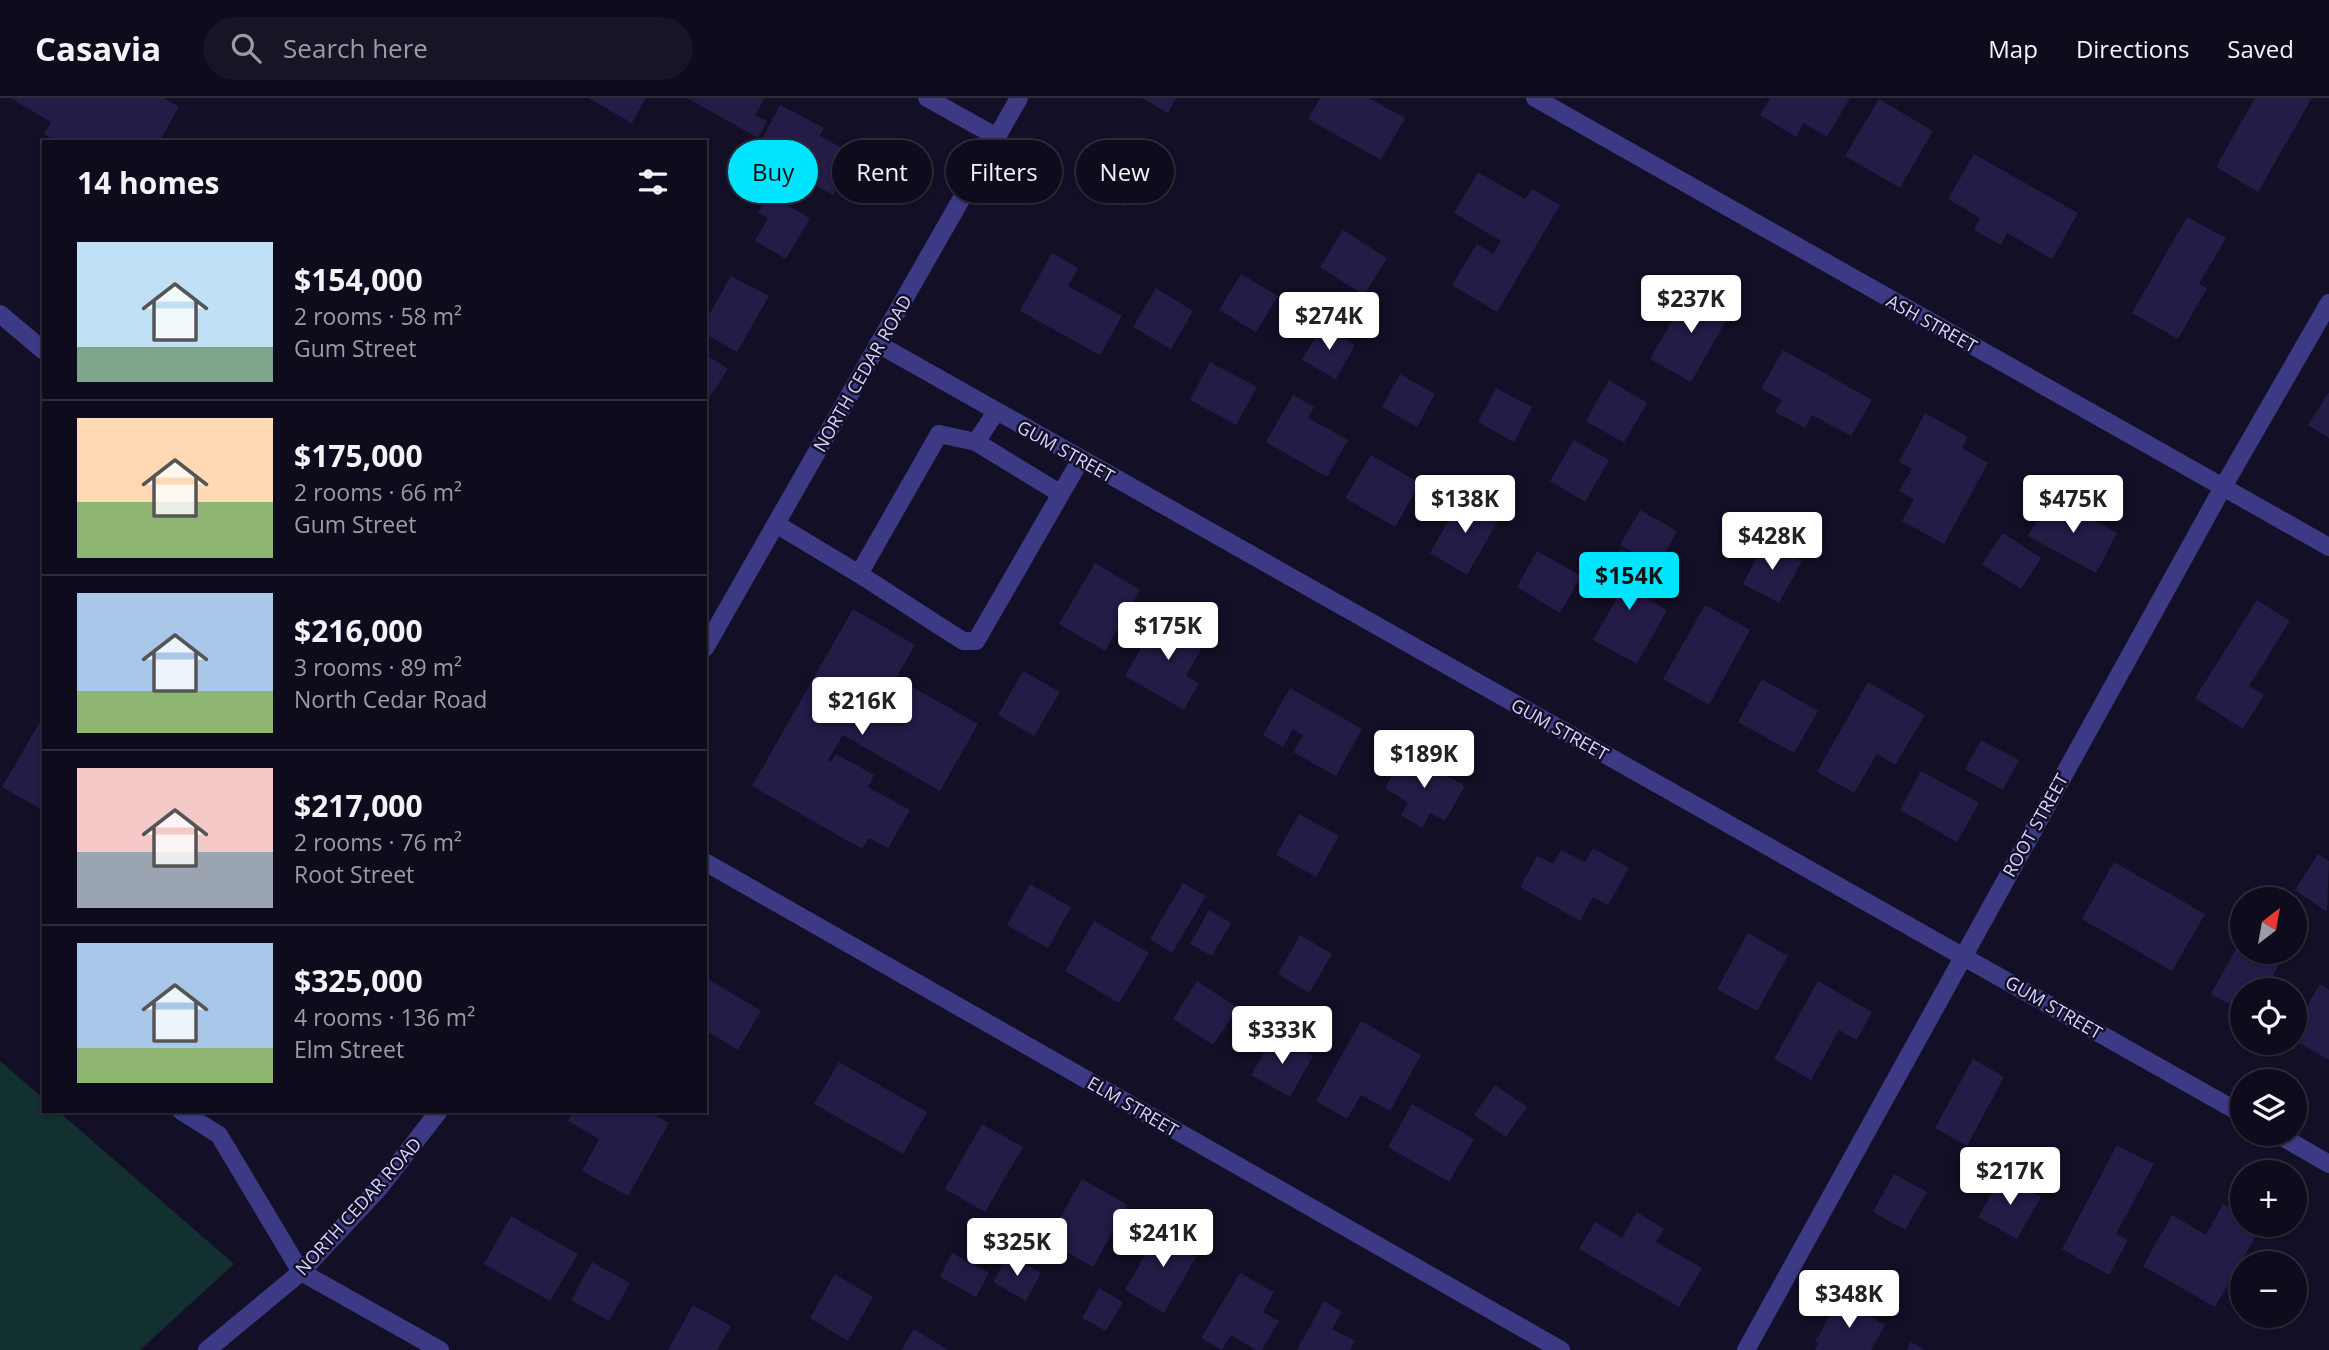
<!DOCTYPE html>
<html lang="en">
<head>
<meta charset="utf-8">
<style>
  :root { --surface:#0e0b1c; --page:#171425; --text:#f1f3f6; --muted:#9b9ba3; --line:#2e2b3b; --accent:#00e5ff }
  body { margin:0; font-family:"Open Sans",sans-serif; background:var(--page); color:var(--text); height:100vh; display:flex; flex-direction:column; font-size:26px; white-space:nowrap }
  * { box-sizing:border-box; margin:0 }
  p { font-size:23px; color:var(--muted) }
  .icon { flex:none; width:38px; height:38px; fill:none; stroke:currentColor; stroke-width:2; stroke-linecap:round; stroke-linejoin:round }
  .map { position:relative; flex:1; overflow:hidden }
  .drawer { position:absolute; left:42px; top:42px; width:665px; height:973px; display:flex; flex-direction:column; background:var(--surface); border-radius:0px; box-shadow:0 2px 5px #0004,0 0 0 2px var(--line) }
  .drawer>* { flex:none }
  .guide { position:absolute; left:728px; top:42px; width:665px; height:63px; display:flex; gap:14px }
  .needle { width:46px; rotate:31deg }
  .fabs { position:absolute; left:2230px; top:789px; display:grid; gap:14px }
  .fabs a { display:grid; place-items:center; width:77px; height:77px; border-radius:50%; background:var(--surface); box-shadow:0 2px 5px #0004,0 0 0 2px var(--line); font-size:35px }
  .price { position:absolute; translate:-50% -60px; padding:0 16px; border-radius:7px; background:#fff; color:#222; font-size:23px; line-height:46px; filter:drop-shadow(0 2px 4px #0008) }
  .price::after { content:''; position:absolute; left:50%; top:42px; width:21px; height:16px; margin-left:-10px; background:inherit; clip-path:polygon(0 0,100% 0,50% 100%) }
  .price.selected { background:var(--accent); color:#111 }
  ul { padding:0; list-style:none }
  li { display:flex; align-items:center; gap:21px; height:175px; padding:0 35px }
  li+li { border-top:2px solid var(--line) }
  li span { display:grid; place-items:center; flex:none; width:196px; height:140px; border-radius:0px; color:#555 }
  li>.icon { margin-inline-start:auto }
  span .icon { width:84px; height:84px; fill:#fffc; stroke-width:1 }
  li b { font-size:30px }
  h2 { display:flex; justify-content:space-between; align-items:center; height:84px; padding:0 35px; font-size:30px }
  .chip { padding:0 24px; border-radius:32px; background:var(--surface); box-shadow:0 2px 5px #0004,0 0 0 2px var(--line); font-size:24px; line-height:63px }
  .chip.selected { background:var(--accent); color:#111 }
  header { display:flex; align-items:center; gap:42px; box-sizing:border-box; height:98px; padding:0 35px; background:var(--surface); border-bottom:2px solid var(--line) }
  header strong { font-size:33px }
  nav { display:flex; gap:38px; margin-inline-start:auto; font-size:24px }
  .search { width:490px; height:63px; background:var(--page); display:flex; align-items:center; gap:18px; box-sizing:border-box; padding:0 24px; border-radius:38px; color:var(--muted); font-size:26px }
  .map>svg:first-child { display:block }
</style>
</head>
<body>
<header>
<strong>Casavia</strong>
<div class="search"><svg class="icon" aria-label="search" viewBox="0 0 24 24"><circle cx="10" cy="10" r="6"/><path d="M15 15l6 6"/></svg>Search here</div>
<nav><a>Map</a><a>Directions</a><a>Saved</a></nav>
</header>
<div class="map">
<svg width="2329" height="1252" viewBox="0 0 2329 1252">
  <rect width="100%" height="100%" fill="#130f26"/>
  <path fill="#12302f" d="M0 963 44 1001V1013H58L234 1166 140 1252H0Z"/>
  <path fill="#241b47" d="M10 0H164L179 9 159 44H57L44 36 51 24Z
    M588 0H646L632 25Z
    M687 0H765L755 17 767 23 758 40Z
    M1142 0H1176L1168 15Z
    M1320 0H1369L1405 20 1381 62 1308 21Z
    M1770 0H1850L1827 39 1804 25 1796 39 1760 17Z
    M2255 0H2312L2258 94 2216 69Z
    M1879 1 1933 33 1900 90 1845 58Z
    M780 7 824 30 820 38 855 57 833 97 755 54Z
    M1104 41 1164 75 1155 91 1139 81 1124 109 1080 84Z
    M1974 56 2078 115 2052 161 2007 135 2001 147 1974 132 1980 120 1948 101Z
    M1478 74 1525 101 1532 91 1560 107 1497 214 1452 187 1477 146 1493 156 1501 143 1454 115Z
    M768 96 810 120 786 161 755 143 768 120 758 114Z
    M2187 119 2226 140 2199 186 2207 190 2178 241 2132 215Z
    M1343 132 1387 160 1364 197 1320 169Z
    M1052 155 1078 170 1068 188 1122 218 1100 257 1020 213Z
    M1241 176 1278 198 1256 234 1219 212Z
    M731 178 769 198 737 254 705 236V224Z
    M1156 190 1193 213 1171 251 1133 229Z
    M1691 190 1731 214 1691 284 1650 261Z
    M1322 227 1355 247 1336 281 1302 262Z
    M1783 252 1872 302 1851 338 1812 317 1805 330 1775 314 1782 302 1761 291Z
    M705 256 728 271 705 307Z
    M1210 264 1257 289 1236 327 1190 302Z
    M1400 276 1435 296 1417 329 1382 309Z
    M1609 282 1647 305 1624 345 1586 323Z
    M1496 290 1532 309 1514 344 1478 324Z
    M2329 294V340L2308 327Z
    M1293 297 1314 309 1308 320 1348 342 1327 379 1266 344Z
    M1925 315 1968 339 1962 350 1988 365 1944 446 1902 423 1914 401 1899 393 1912 371 1899 364Z
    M1574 342 1609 362 1585 404 1550 383Z
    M1371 357 1420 385 1395 429 1345 400Z
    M1463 397 1501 418 1467 477 1430 455Z
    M2050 398 2117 435 2096 475 2028 438Z
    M1640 412 1677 433 1658 468 1620 447Z
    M2003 435 2041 460 2021 491 1982 466Z
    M1765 444 1802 463 1779 505 1743 486Z
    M1621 451 1646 465 1630 491 1667 512 1637 566 1593 542 1621 493 1603 482Z
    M1537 453 1581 478 1560 515 1517 489Z
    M1095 465 1140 492 1105 553 1059 526Z
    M2257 502 2290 523 2249 588 2264 597 2243 631 2195 600Z
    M1705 507 1750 532 1709 607 1663 581Z
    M853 511 915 547 896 580 978 626 940 693 843 637 828 662 831 664 836 656 874 677 868 689 910 712 888 750 869 740 862 751 752 688Z
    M1160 516 1206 542 1186 578 1199 585 1184 612 1125 578Z
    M1023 573 1060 594 1034 638 998 617Z
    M1762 581 1818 613 1794 655 1738 624Z
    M1868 584 1925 617 1895 667 1877 656 1854 695 1817 674Z
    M1290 590 1362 631 1336 678 1293 654 1303 637 1293 631 1283 649 1263 637Z
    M44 617V713L2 689Z
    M1981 642 2019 662 2003 692 1965 671Z
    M1406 654 1465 688 1445 723 1430 715 1422 730 1401 717 1408 705 1385 690Z
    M1921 673 1979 705 1957 744 1900 712Z
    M1299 716 1339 738 1316 779 1276 757Z
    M1593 750 1629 770 1608 807 1593 799 1580 823 1520 789 1537 758 1553 766 1561 752 1585 764Z
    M2318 756 2329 763 2327 814 2295 792Z
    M2114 764 2205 816 2172 873 2082 821Z
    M1183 785 1206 798 1172 855 1150 841Z
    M1030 786 1071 809 1048 850 1007 827Z
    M1209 812 1231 825 1212 858 1190 846Z
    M1094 823 1149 855 1119 905 1065 873Z
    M1748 835 1788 858 1757 913 1717 891Z
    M1300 837 1332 856 1309 895 1278 876Z
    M2242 840V854H2275L2283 859 2265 892H2242V913L2211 896Z
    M705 879 761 913 738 952 705 932Z
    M1197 883 1238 910 1213 947 1173 921Z
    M1818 883 1872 914 1857 942 1839 932 1811 982 1774 961Z
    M2320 886 2329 892V962L2294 942V931Z
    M1361 923 1421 957 1390 1013 1361 997 1347 1021 1316 1003Z
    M1275 936 1313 958 1290 999 1251 977Z
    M1973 961 2004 979 1967 1048 1935 1030Z
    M839 964 927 1014 903 1056 814 1006Z
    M1495 987 1527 1009 1506 1039 1474 1017Z
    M1412 1006 1474 1041 1449 1084 1388 1049Z
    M573 1013H648L669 1025 628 1098 582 1073 599 1041 568 1023Z
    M982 1026 1023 1049 985 1114 945 1091Z
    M2117 1047 2154 1066 2116 1136 2128 1142 2109 1177 2062 1151Z
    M1894 1076 1927 1094 1905 1132 1873 1114Z
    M2002 1077 2041 1099 2017 1141 1978 1119Z
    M1082 1081 1128 1107 1093 1169 1047 1143Z
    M2223 1106 2242 1116V1127L2262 1128 2215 1209 2143 1168 2172 1117 2206 1137Z
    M1637 1114 1664 1131 1656 1144 1702 1170 1679 1209 1579 1151 1595 1124 1622 1140Z
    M511 1118 578 1156 550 1203 484 1166Z
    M1162 1128 1201 1150 1164 1215 1125 1192Z
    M952 1155 989 1175 976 1199 940 1179Z
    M1008 1157 1041 1175 1026 1203 993 1184Z
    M592 1164 630 1185 609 1223 571 1202Z
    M1240 1175 1274 1194 1263 1214 1279 1223 1262 1252H1256L1231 1237 1222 1252 1201 1240Z
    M835 1176 873 1199 848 1243 810 1220Z
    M1099 1190 1123 1204 1106 1233 1082 1220Z
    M1839 1201 1885 1227 1871 1252H1815L1819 1245 1815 1244Z
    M1324 1203 1342 1214 1332 1231 1355 1243 1350 1252H1297Z
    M693 1207 731 1228 717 1252H668Z
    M914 1231 948 1252H901Z
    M1911 1244 1925 1252H1907Z"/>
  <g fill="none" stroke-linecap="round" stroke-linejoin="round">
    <path stroke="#3d3a85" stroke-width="18" d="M976 344 1061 396
      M776 426 859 476 939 336 976 344 996 314
      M859 476 963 543H976L1081 361
      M181 1013 219 1037 301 1174"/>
    <path stroke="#3d3a85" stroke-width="18" d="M927 0 997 39
      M1535 0 2329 449
      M0 216 44 253
      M878 246 2242 1016
      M705 764 1561 1252
      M2277 1036 2329 1066
      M301 1174 440 1252
      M1746 1252 2223 389 2329 205"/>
    <path stroke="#3d3a85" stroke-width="18" d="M705 550 1019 0
      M207 1252 301 1174 380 1089 439 1013"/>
  </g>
  <g text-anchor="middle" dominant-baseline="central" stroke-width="5" stroke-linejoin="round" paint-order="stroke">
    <g font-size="18" fill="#d9d4ff" stroke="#130f26">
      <text transform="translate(1932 225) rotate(29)">ASH STREET</text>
      <text transform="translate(862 275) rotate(-60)">NORTH CEDAR ROAD</text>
      <text transform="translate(1066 353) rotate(29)">GUM STREET</text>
      <text transform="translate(1560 631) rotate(29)">GUM STREET</text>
      <text transform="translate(2035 727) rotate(-61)">ROOT STREET</text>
      <text transform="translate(2054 909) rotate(30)">GUM STREET</text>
      <text transform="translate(1133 1008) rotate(30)">ELM STREET</text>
      <text transform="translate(358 1108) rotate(-48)">NORTH CEDAR ROAD</text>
    </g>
  </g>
</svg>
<div class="fabs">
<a><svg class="needle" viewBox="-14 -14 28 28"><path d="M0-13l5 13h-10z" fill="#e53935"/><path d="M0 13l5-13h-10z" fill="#9b9ba3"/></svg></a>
<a><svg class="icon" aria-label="locate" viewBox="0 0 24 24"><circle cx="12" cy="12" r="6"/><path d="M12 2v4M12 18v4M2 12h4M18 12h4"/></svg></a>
<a><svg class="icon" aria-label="layers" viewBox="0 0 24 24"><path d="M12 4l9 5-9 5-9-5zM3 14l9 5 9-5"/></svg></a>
<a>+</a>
<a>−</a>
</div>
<b class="price" style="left:1691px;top:237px">$237K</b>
<b class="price" style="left:1329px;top:254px">$274K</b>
<b class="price" style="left:1465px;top:437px">$138K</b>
<b class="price" style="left:2073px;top:437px">$475K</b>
<b class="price" style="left:1772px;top:474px">$428K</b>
<b class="price selected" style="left:1629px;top:514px">$154K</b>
<b class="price" style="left:1168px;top:564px">$175K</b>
<b class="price" style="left:862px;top:639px">$216K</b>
<b class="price" style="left:1424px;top:692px">$189K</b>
<b class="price" style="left:1282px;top:968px">$333K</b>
<b class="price" style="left:2010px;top:1109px">$217K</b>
<b class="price" style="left:1163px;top:1171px">$241K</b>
<b class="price" style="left:1017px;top:1180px">$325K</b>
<b class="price" style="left:1849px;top:1232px">$348K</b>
<div class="guide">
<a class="chip selected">Buy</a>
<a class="chip">Rent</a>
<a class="chip">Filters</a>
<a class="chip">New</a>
</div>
<section class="drawer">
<h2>14 homes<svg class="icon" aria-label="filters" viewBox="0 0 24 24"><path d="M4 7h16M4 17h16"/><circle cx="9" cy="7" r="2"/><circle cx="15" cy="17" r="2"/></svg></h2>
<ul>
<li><span style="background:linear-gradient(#bfe0f5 75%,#7fa58c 0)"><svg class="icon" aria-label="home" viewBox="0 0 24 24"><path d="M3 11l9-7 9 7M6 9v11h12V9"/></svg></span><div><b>$154,000</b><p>2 rooms · 58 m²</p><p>Gum Street</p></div></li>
<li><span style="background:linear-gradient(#ffd9b3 60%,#8fb573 0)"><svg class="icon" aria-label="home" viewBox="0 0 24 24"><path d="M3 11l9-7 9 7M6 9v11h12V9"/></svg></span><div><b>$175,000</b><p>2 rooms · 66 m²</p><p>Gum Street</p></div></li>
<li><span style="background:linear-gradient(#a9c7e8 70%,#8fb573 0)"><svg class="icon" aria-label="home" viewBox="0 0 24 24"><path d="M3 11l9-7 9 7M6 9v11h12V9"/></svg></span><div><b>$216,000</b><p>3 rooms · 89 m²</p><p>North Cedar Road</p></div></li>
<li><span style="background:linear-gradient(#f6c9c9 60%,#9aa5b1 0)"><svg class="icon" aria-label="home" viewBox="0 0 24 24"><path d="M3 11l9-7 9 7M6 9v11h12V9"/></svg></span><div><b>$217,000</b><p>2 rooms · 76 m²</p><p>Root Street</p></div></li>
<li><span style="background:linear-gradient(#a9c7e8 75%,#8fb573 0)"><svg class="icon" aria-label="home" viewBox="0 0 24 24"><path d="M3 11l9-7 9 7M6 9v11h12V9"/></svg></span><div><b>$325,000</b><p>4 rooms · 136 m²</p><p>Elm Street</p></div></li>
</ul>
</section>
</div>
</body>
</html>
